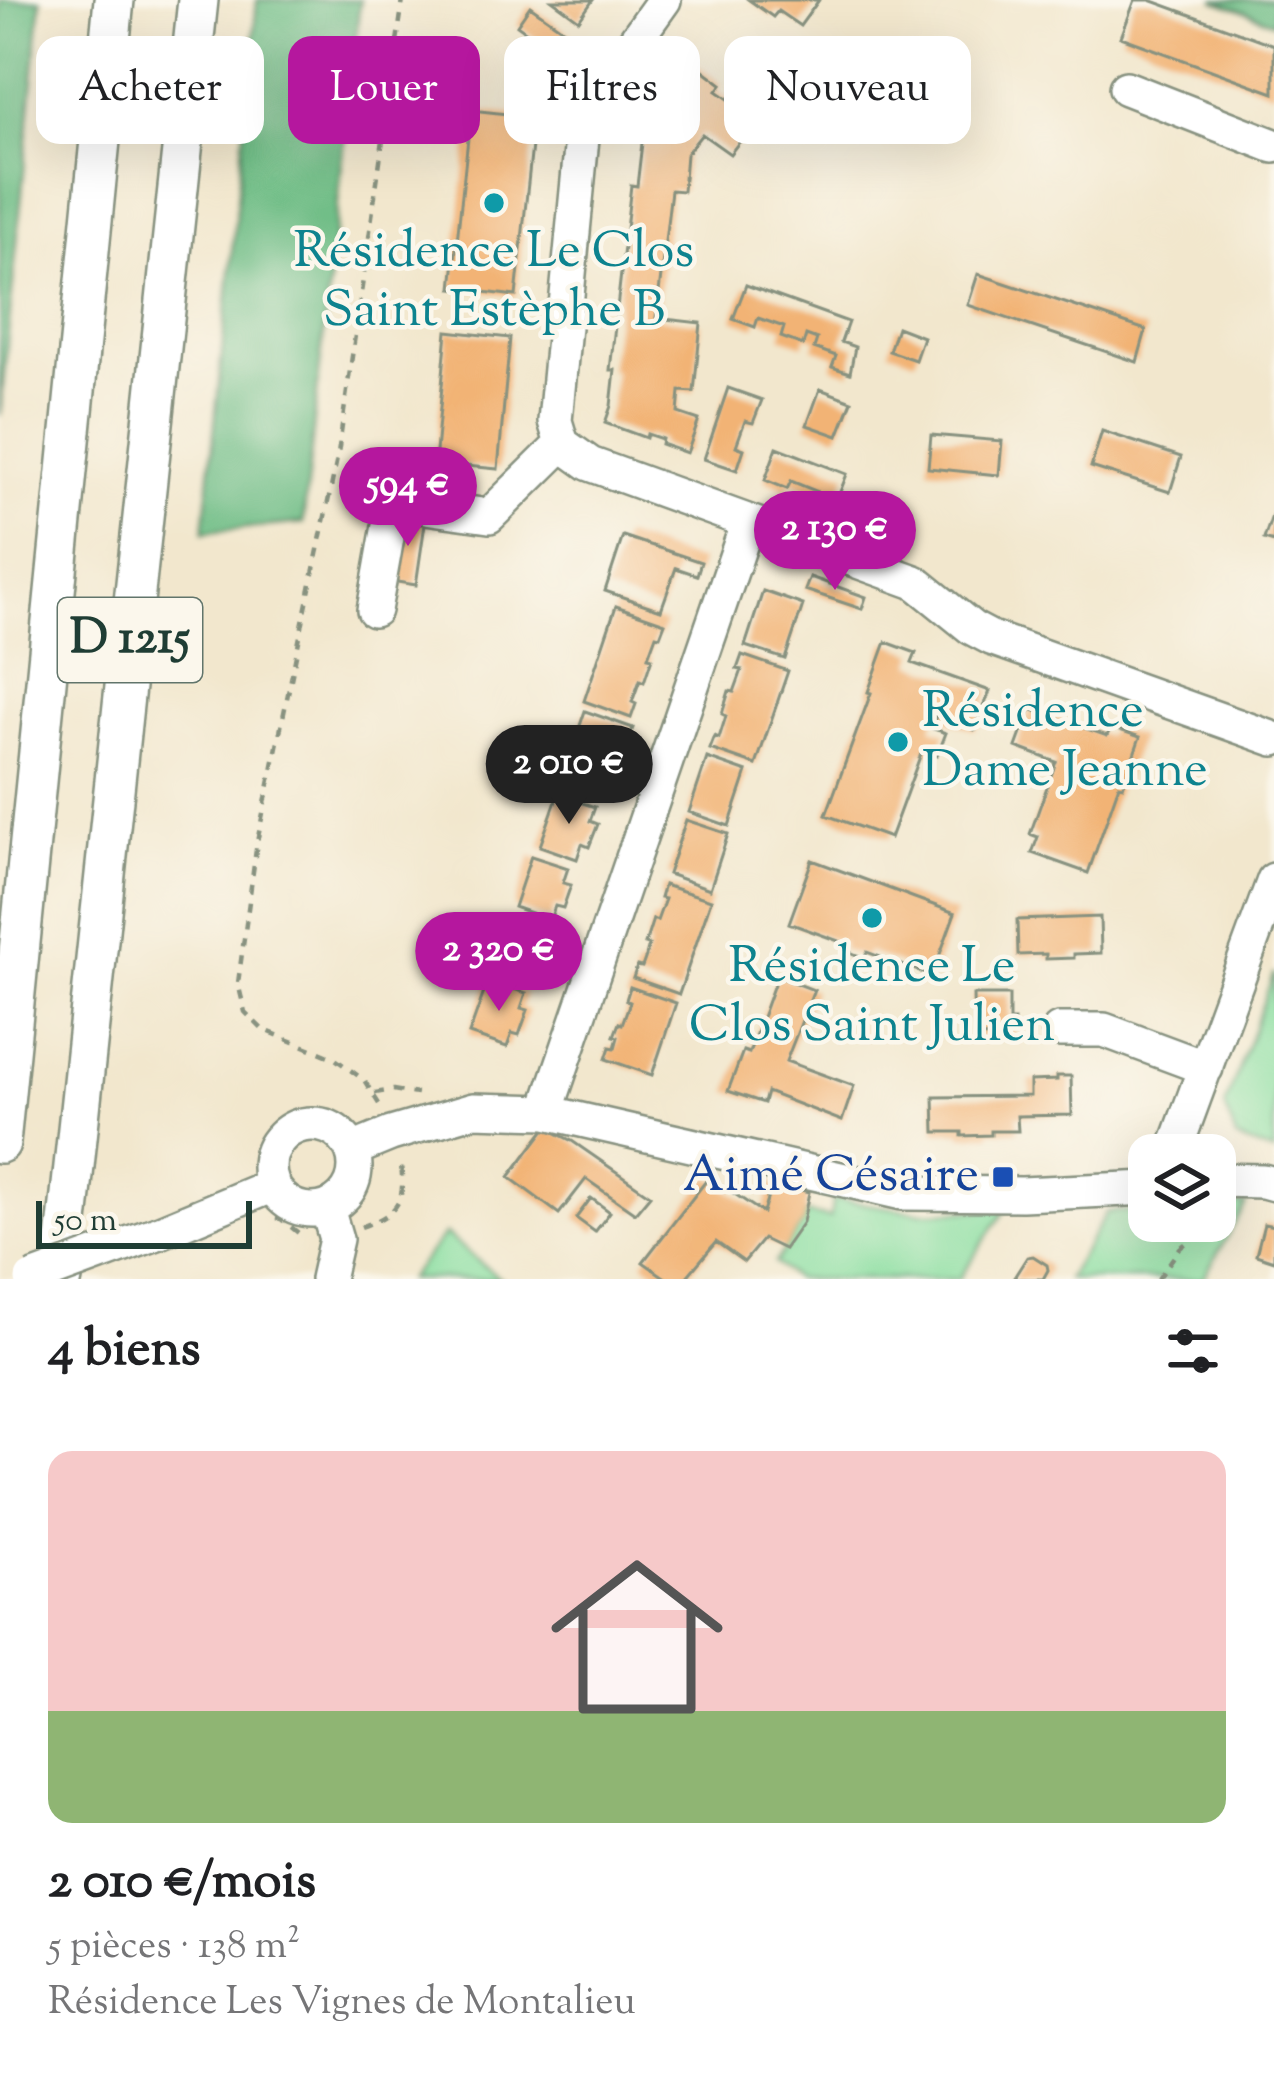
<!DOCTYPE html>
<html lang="fr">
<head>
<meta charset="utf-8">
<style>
  :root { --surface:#fff; --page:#f2f2f2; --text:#202124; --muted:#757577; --accent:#b5179e }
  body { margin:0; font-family:"Sorts Mill Goudy",serif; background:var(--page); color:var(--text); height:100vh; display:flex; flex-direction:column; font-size:45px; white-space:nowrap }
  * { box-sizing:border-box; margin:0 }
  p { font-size:39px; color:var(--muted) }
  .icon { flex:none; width:66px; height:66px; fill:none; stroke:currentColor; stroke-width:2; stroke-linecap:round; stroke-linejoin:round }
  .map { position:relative; height:1279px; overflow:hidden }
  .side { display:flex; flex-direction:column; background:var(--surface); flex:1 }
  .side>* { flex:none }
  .hud { position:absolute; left:36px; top:36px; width:1203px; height:108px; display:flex; gap:24px }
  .fabs { position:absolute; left:1128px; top:1134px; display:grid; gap:24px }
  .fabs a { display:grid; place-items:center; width:108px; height:108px; border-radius:24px; background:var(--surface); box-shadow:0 12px 48px #0002; font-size:60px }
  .scale { position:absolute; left:36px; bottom:30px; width:216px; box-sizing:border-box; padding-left:12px; border:6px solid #1f3d34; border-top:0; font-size:33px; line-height:42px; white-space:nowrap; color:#1f3d34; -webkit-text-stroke:9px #fbf7ec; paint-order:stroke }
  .price { position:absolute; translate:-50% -102px; padding:0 27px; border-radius:42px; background:var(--accent); color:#fff; font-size:39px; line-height:78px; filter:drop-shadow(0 3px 6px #0008) }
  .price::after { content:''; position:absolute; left:50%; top:72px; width:36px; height:27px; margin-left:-18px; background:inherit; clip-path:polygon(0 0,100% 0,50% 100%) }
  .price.active { background:#222; color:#fff }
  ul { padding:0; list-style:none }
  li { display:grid; align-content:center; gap:24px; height:636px; padding:0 48px }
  li span { display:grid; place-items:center; height:372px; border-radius:24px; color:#555 }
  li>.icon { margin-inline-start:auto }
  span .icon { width:216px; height:216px; fill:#fffc; stroke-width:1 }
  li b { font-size:51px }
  h2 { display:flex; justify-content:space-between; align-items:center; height:144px; padding:0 48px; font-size:51px }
  .chip { padding:0 42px; border-radius:24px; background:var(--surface); box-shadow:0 12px 48px #0002; font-size:42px; line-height:108px }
  .chip.active { background:var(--accent); color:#fff }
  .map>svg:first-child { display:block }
</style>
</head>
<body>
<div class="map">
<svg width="1274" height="1279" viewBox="0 0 1274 1279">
  <rect width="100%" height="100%" fill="#fbf7ec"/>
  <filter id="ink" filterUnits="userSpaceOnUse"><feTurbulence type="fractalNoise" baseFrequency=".00833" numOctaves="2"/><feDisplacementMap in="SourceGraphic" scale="24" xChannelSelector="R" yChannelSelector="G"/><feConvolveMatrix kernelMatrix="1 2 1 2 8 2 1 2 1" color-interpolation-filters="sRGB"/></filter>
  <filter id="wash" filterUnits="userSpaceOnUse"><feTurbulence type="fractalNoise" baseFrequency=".004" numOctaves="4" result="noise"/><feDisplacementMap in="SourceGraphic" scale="48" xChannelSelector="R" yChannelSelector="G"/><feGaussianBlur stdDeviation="2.7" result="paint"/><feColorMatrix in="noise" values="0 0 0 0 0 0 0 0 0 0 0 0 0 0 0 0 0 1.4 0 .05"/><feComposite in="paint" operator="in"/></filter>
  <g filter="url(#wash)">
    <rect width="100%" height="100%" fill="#f2e7cd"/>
    <path fill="#8adea0" stroke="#548e6a" stroke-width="3" d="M1274 973V1153L1236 1139 1225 1106Z
      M833 1199 919 1212 1005 1210 959 1279H795L775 1263 803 1222 804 1213 830 1218Z
      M1246 1204 1203 1279H1067L1107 1212 1149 1210V1221H1215V1206Z
      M445 1234 500 1279H408Z"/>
    <path fill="#6fbd86" stroke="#477d5d" stroke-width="3" d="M0 0H41L0 416Z
      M257 0H360L303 523 204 532Z
      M1214 0H1274V23Z"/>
    <g id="blocks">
      <path fill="#f2b375" d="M552 0H593L579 20Z
        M749 0H819L800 26 778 11 773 17Z
        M1135 0H1150L1274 45V93L1121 37Z
        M530 6 574 37 560 56 517 25Z
        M686 57 722 84 717 91 757 119 730 154 702 134 686 154 683 191 671 190 656 318 701 323 694 392 680 391 678 413 699 420 687 453 661 444 662 439 647 434 646 438 605 423 611 406 615 370H610L631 185 637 186 644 126 637 125Z
        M471 110 535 117 516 296 452 288Z
        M978 274 1146 330 1137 362 968 305Z
        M746 285 848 322 841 342 855 347 850 373 832 367 836 356 814 348 817 339 806 335 803 345 781 337 784 327 758 318 755 327 733 319Z
        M897 327 923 337 915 360 889 351Z
        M447 331 510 338 498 469 435 463Z
        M728 388 762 400 753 423 745 421 736 446 744 449 737 470 704 459Z
        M820 389 852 401 838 436 807 425Z
        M1102 431 1181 457 1170 492 1091 467Z
        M931 435 1002 441 999 475 928 468Z
        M777 447 847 474 834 507 813 499 816 491 791 481 787 489 765 480Z
        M401 513 426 517 416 585 391 581Z
        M1273 513H1274V542L1264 539Z
        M623 536 701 562 697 575 676 568 661 610 605 591Z
        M810 577 866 597 862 609 805 590Z
        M763 591 803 605 785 659 745 646Z
        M616 606 665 623 660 636 656 635 648 657 652 658 644 682 640 680 632 702 636 704 631 718 584 701Z
        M886 642 916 653 912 663 990 691 975 730 936 716 931 728 946 733 937 756 922 751 890 838 826 815 871 693 868 692Z
        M742 655 788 671 756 765 710 749 715 736 719 738 726 716 722 714 729 691 734 692 742 670 737 669Z
        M1030 709 1107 736 1111 727 1140 737 1123 786 1119 785 1088 873 1032 853 1038 837 1030 834 1056 762 1016 747Z
        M585 711 633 728 628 741 624 739 616 762 621 763 616 776 612 774 608 785 612 787 607 800 560 784Z
        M707 758 747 772 729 826 689 812Z
        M558 795 595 807 590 821 598 824 589 847 582 844 577 859 540 846Z
        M686 820 728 834 710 889 668 874Z
        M531 856 568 868 563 883 571 885 563 908 555 906 550 920 514 907Z
        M812 860 955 913 932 976 867 952 864 958 842 949 844 943 789 923Z
        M664 885 711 900 679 994 633 978 637 966 642 967 646 956 649 945 645 944 653 919 657 921 665 899 660 898Z
        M1100 917 1101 953 1074 954V958L1046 959V954L1018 955 1017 920Z
        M516 920 554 933 548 947 556 949 547 975 540 972 535 986 497 973Z
        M777 976 814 990 786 1061 854 1086 842 1121 767 1092 764 1103 728 1091 743 1051 749 1053Z
        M488 981 526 993 521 1008 528 1010 519 1035 512 1033 507 1047 469 1034Z
        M630 987 676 1003 652 1075 606 1059 610 1047 615 1048 618 1037 614 1036 619 1023 622 1024 630 1002 626 1000Z
        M973 995H1009V1021H1014V1036L974 1037Z
        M1057 1076H1071L1072 1115 1017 1116 1018 1131H991V1135L962 1136V1132H935L934 1097 1030 1096V1081L1057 1080Z
        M546 1128 572 1141 650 1195 635 1213 586 1179 559 1214 509 1177Z
        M709 1177 763 1213 772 1183 809 1192 803 1222 784 1249 763 1239 744 1262 716 1242 685 1279H667L643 1262Z
        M591 1198 610 1212 595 1232 576 1218Z
        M1264 1224 1274 1226V1261L1256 1255Z
        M1033 1256 1047 1265 1048 1270 1043 1279H1013L1027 1257Z"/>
    </g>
  </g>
  <g filter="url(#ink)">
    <use href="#blocks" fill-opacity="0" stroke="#889280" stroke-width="3"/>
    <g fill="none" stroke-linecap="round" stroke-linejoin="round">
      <g stroke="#889280" stroke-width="38">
        <path id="minor" d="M664 0 594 98 582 138 555 421 562 444 590 464 915 582 972 628 991 638 1274 739
          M1126 88 1274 146
          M374 610 392 509 397 503 489 516 562 444
          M1059 1030H1104L1206 1068
          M546 1112 748 522
          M269 1167a43 43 0 1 1 86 0a43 43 0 1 1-86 0Z
          M352 1150 391 1134 473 1110 546 1112 902 1193 1022 1194 1149 1188
          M1173 1155 1274 880
          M1215 1180 1263 1181 1274 1184
          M327 1208 336 1239 327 1279
          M160 1232 273 1185"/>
      </g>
      <g stroke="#889280" stroke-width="44">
        <path id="major" d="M0 1143 114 0
          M62 1279 198 0"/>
      </g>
      <path stroke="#889280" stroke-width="4.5" stroke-dasharray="9 9" stroke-linecap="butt" d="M375 1093 393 1090 417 1094
        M379 1104 364 1080 334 1058 262 1029 245 1012 238 983 257 842 338 454 403 0
        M276 1218 281 1219 301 1235
        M361 1227C396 1214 406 1204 401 1166
        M1158 1279 1180 1248 1214 1221"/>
      <use href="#minor" stroke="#fff" stroke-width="33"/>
      <use href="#major" stroke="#fff" stroke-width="39"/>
      <g stroke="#889280" stroke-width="38" stroke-linecap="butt">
        <path id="minor-bridge" d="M32 1279 160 1232"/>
      </g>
      <use href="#minor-bridge" stroke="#fff" stroke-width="33"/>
    </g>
  </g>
  <g fill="#0f9aa8" stroke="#fbf7ec" stroke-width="4.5">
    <circle cx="494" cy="203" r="12"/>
    <circle cx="898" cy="742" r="12"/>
    <circle cx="872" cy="918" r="12"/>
  </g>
  <rect fill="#1a4fb4" stroke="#fbf7ec" stroke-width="4.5" x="991" y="1165" width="24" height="24" rx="6"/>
  <g text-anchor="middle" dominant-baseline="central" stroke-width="9" stroke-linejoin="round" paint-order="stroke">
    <rect fill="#fbf7ec" stroke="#61756b" stroke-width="3" x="58" y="598" width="144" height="84" rx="9"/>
    <g font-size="48" font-weight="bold" fill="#1f3d34">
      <text x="130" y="640">D 1215</text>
    </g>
    <g font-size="51" fill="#0d838f" stroke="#fbf7ec">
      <text x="494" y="253">Résidence Le Clos<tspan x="494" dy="59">Saint Estèphe B</tspan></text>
      <text x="922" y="713" text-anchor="start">Résidence<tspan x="922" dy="59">Dame Jeanne</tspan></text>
      <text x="872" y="968">Résidence Le<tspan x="872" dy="59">Clos Saint Julien</tspan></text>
    </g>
    <g font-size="51" fill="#164399" stroke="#fbf7ec" text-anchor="end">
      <text x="979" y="1177">Aimé Césaire</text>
    </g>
  </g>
</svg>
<div class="fabs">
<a><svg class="icon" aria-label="layers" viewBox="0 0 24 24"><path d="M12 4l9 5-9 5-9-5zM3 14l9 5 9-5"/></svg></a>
</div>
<div class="scale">50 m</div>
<b class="price" style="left:408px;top:549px">594 €</b>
<b class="price" style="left:835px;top:593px">2 130 €</b>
<b class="price active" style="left:569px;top:827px">2 010 €</b>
<b class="price" style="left:499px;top:1014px">2 320 €</b>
<div class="hud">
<a class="chip">Acheter</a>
<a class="chip active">Louer</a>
<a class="chip">Filtres</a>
<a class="chip">Nouveau</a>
</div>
</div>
<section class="side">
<h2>4 biens<svg class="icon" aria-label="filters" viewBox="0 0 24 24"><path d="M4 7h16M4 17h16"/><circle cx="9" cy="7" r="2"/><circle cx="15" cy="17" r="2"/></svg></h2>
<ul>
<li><span style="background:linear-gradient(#f6c9c9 70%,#8fb573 0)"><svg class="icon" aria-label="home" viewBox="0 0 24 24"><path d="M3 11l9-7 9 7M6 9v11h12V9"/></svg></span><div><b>2 010 €/mois</b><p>5 pièces · 138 m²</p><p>Résidence Les Vignes de Montalieu</p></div></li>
</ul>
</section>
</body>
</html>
